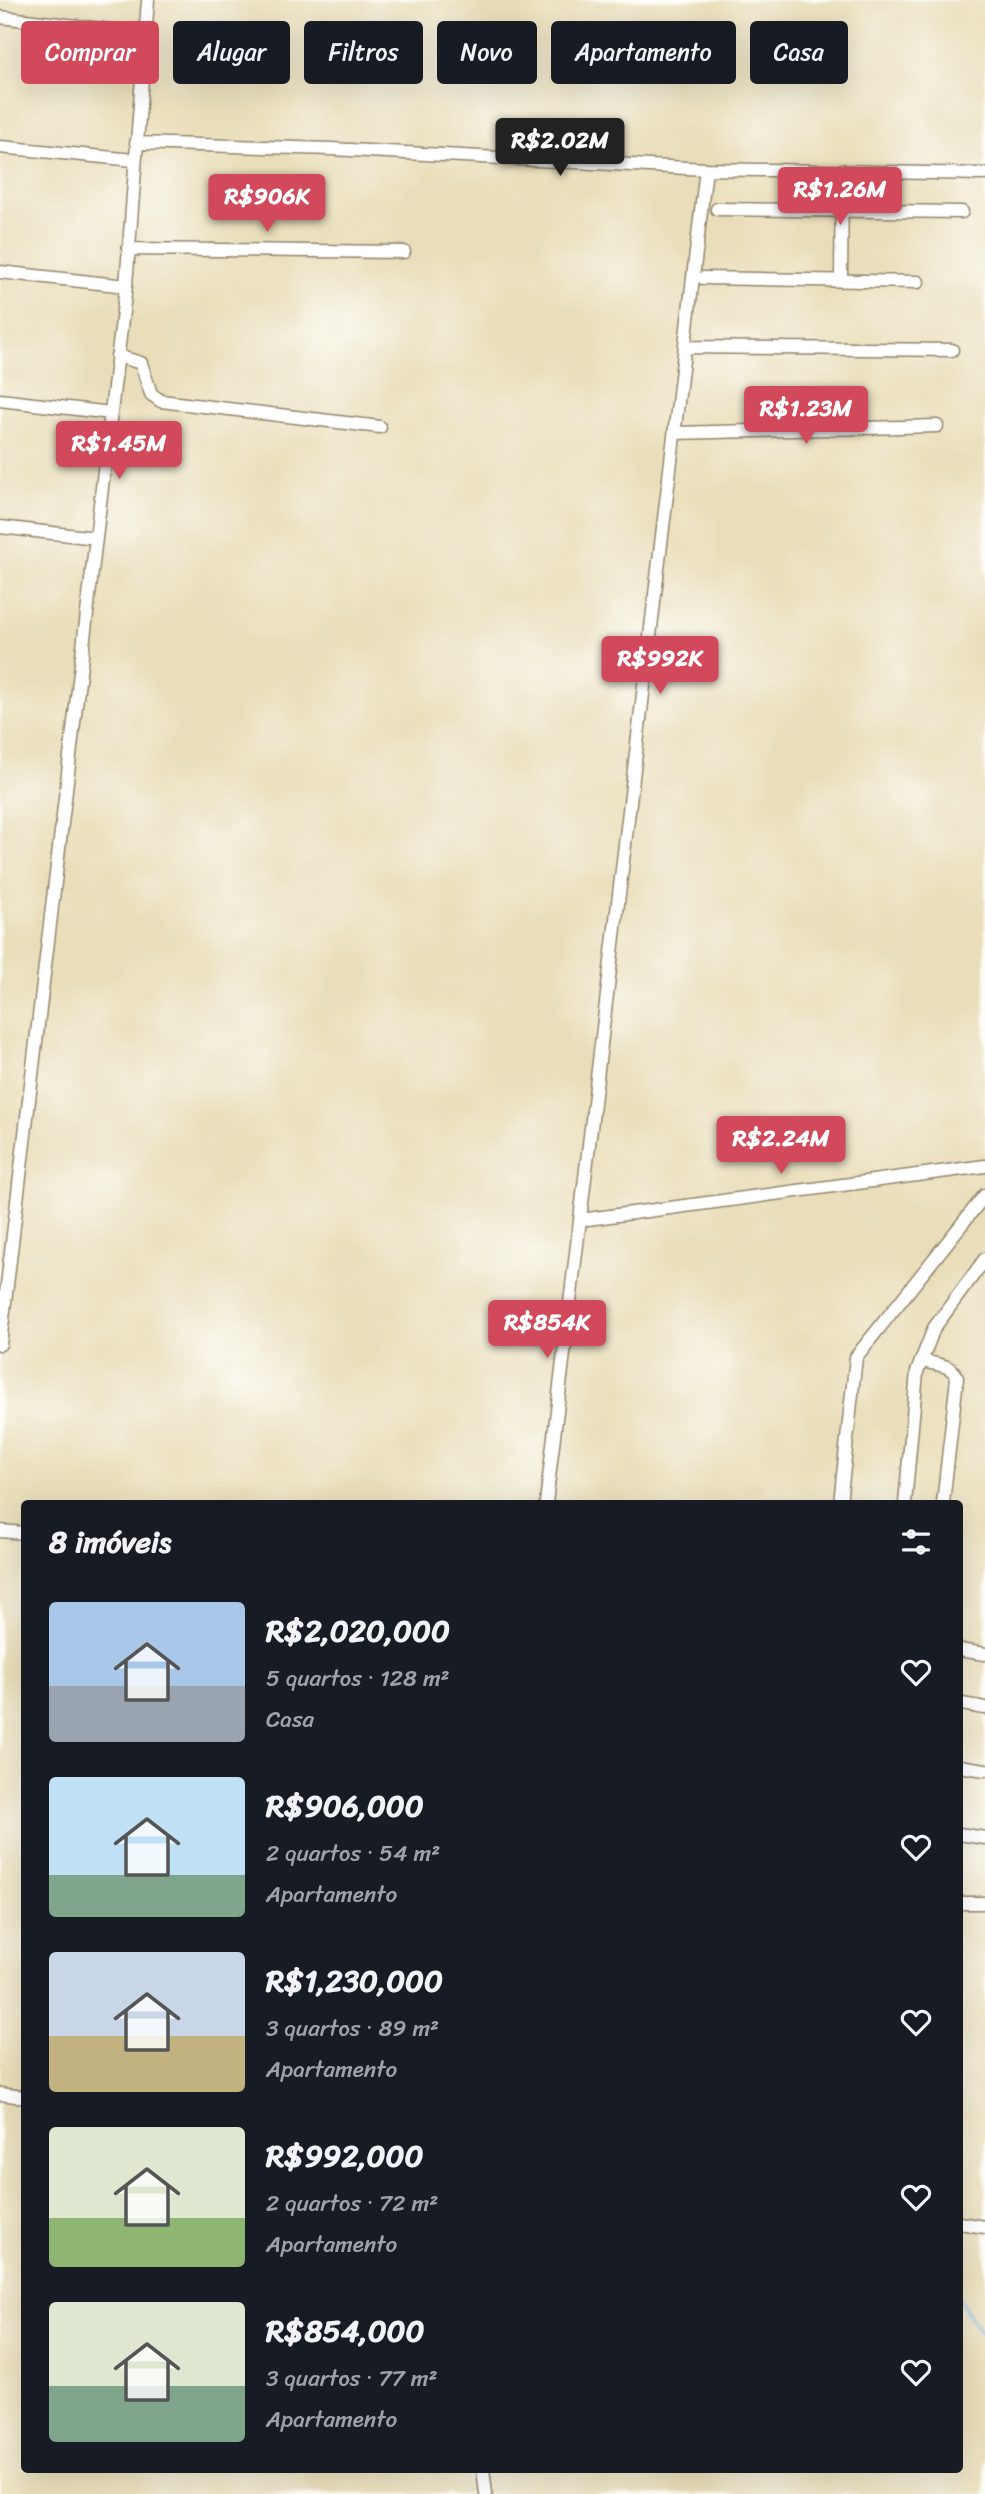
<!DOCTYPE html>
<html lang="pt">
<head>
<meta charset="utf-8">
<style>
  :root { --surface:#171b24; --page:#20242c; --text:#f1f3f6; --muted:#9ea1a6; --accent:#d1495b }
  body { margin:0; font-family:Sriracha,sans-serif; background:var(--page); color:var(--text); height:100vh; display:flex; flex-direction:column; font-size:26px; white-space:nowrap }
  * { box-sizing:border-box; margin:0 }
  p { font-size:23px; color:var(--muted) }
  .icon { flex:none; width:38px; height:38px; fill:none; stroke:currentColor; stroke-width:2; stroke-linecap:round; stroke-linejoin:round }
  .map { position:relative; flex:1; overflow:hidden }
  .panel { position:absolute; left:21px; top:1500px; width:942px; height:973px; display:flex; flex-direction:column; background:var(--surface); border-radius:7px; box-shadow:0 7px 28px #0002 }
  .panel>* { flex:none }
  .top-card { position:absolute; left:21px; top:21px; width:943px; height:63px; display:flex; gap:14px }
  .price { position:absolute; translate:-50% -60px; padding:0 16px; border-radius:7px; background:var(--accent); color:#fff; font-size:23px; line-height:46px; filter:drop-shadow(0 2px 4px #0008) }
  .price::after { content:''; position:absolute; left:50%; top:42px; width:21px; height:16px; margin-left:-10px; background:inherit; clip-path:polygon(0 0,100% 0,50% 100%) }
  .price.current { background:#222; color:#fff }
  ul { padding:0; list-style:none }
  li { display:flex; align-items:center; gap:21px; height:175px; padding:0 28px }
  li span { display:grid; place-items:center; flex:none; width:196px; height:140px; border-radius:7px; color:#555 }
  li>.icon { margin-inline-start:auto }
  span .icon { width:84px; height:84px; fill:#fffc; stroke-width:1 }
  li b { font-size:30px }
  h2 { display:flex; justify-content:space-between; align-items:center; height:84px; padding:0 28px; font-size:30px }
  .chip { padding:0 24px; border-radius:7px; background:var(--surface); box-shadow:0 7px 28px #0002; font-size:24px; line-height:63px }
  .chip.current { background:var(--accent); color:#fff }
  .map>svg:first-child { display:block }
</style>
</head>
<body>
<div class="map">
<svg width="985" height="2494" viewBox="0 0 985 2494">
  <rect width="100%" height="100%" fill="#fdfcf7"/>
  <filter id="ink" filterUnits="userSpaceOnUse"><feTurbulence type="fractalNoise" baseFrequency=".0143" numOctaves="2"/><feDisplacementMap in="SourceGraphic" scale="14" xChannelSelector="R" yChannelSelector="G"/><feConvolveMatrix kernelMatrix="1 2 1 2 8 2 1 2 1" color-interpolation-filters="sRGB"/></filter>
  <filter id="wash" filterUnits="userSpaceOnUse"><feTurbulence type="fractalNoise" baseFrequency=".00686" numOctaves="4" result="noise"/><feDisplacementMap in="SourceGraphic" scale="28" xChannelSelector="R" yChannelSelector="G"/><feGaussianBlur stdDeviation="1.57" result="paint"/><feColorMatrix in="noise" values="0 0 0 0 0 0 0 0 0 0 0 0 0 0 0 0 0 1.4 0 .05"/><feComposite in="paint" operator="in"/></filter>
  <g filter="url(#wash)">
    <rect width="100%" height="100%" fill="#e9deb9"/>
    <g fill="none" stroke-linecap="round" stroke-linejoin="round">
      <path stroke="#7fb9f0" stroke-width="2.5" d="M959 2299 985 2339"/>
    </g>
  </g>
  <g filter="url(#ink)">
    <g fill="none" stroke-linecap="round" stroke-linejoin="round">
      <g stroke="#92846c" stroke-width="15">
        <path id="minor" d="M0 17 145 34
          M136 143 331 149 706 169 985 174
          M0 147 134 160
          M717 209 962 212
          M128 249 404 252
          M0 272 126 286
          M703 278 918 282
          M841 281 842 170
          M685 347 952 350
          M117 356 141 363 151 394 161 401 380 427
          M0 400 111 413
          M675 433 937 426
          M0 527 96 538
          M580 1220 985 1166
          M0 1344 126 286 148 0
          M921 1361C934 1364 953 1364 957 1378L943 1503
          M546 1503 706 169
          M840 1503 856 1357 985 1195
          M905 1503 917 1372 934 1328 985 1259
          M0 1531 24 1533
          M959 1650 985 1654
          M962 1704 985 1708
          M959 1766 985 1770
          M959 1834 985 1838
          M959 1903H985
          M0 2094 24 2097
          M959 2223 985 2227
          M483 2469 486 2494"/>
      </g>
      <use href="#minor" stroke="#fff" stroke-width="12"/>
    </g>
  </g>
</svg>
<b class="price current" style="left:560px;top:178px">R$2.02M</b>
<b class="price" style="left:840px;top:227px">R$1.26M</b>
<b class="price" style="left:267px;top:234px">R$906K</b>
<b class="price" style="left:806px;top:446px">R$1.23M</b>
<b class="price" style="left:119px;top:481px">R$1.45M</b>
<b class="price" style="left:660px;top:696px">R$992K</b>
<b class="price" style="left:781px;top:1176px">R$2.24M</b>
<b class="price" style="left:547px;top:1360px">R$854K</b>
<div class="top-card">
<a class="chip current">Comprar</a>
<a class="chip">Alugar</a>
<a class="chip">Filtros</a>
<a class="chip">Novo</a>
<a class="chip">Apartamento</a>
<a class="chip">Casa</a>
</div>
<section class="panel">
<h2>8 imóveis<svg class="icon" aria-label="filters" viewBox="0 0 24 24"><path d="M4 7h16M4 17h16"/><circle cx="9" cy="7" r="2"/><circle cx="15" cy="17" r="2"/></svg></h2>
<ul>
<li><span style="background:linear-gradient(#a9c7e8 60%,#9aa5b1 0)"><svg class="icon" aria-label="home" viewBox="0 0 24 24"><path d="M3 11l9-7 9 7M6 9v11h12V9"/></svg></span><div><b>R$2,020,000</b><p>5 quartos · 128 m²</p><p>Casa</p></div><svg class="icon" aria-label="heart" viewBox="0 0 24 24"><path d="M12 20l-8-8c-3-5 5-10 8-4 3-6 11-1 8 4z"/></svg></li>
<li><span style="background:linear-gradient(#bfe0f5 70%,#7fa58c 0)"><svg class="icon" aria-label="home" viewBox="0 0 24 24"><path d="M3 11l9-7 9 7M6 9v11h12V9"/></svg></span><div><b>R$906,000</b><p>2 quartos · 54 m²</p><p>Apartamento</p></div><svg class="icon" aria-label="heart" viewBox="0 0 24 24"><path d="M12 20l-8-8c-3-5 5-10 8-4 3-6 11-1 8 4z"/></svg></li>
<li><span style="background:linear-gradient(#c9d6e8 60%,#c2b280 0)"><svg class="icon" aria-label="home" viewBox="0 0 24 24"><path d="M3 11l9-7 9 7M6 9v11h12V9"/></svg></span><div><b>R$1,230,000</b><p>3 quartos · 89 m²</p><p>Apartamento</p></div><svg class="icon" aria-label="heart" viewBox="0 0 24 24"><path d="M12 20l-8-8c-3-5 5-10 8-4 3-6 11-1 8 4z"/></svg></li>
<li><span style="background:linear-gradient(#dfe7d0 65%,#8fb573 0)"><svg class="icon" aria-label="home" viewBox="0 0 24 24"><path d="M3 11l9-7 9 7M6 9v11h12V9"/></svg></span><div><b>R$992,000</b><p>2 quartos · 72 m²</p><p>Apartamento</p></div><svg class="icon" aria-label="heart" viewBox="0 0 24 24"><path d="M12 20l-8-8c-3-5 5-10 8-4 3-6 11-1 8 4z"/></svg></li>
<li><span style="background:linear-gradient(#dfe7d0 60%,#7fa58c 0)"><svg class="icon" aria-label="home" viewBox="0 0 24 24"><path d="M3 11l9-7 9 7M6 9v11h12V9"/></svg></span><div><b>R$854,000</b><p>3 quartos · 77 m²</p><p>Apartamento</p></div><svg class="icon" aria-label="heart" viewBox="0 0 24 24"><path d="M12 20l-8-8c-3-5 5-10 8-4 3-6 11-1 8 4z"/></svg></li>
</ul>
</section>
</div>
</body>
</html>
